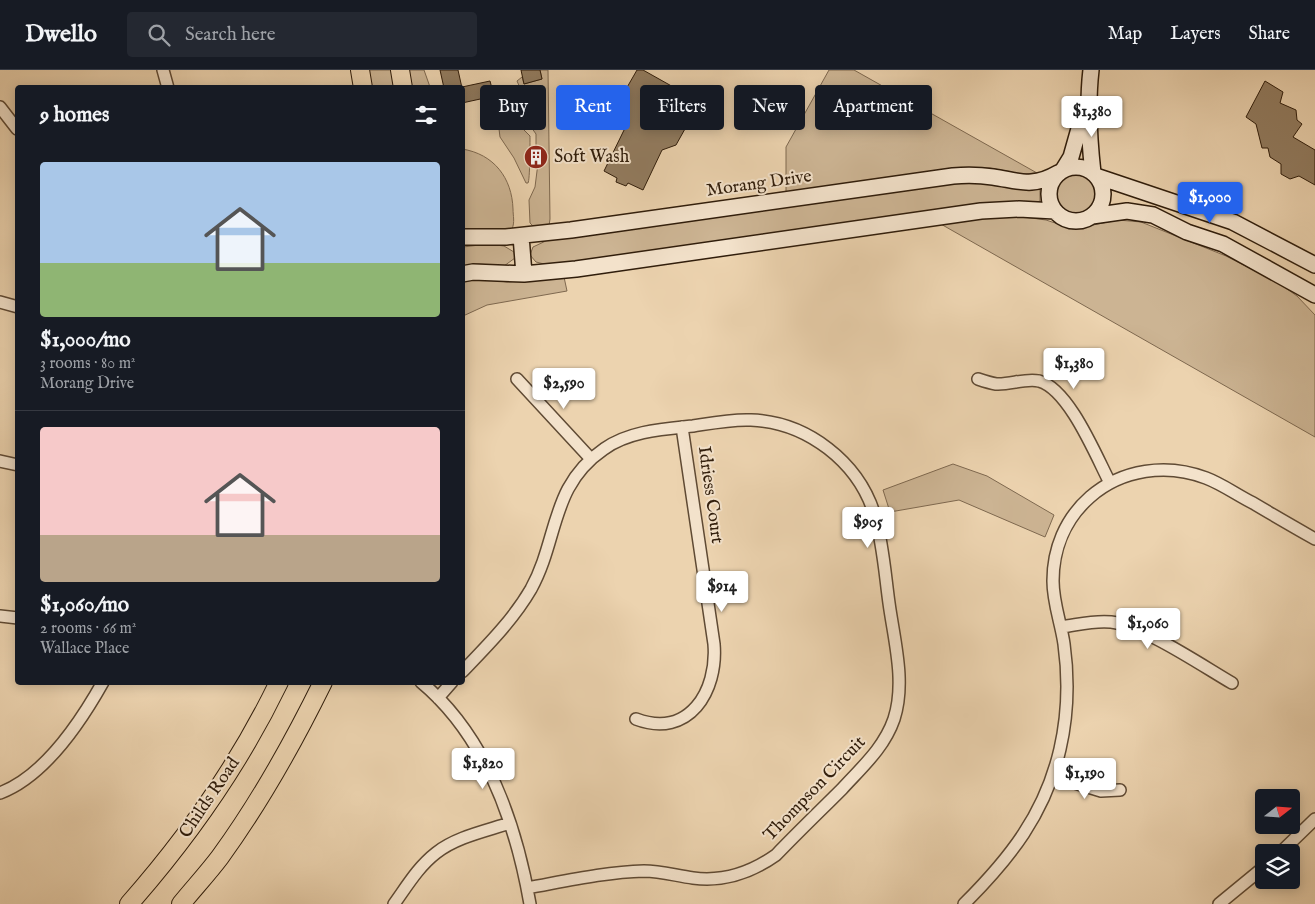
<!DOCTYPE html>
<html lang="en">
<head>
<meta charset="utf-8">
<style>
  :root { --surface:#171b24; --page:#242831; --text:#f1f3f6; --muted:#9ea1a6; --line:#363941; --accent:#2563eb }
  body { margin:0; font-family:"IM FELL English",serif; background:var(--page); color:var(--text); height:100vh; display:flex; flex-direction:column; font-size:19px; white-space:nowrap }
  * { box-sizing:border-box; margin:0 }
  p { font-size:16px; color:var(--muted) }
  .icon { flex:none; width:28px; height:28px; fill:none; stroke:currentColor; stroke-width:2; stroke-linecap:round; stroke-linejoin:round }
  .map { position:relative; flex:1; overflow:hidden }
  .details { position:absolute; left:15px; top:15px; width:450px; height:600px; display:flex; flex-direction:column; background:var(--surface); border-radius:5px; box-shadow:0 2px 12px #0003 }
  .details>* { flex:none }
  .hud { position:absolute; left:480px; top:15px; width:475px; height:45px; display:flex; gap:10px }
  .needle { width:32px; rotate:73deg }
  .tools { position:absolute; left:1255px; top:719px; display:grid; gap:10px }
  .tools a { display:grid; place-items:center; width:45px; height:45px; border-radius:5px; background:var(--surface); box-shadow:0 2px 12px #0003; font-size:25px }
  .price { position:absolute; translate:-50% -42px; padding:0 11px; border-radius:5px; background:#fff; color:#222; font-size:16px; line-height:32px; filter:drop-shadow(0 1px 2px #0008) }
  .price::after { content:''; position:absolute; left:50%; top:30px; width:15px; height:11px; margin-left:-8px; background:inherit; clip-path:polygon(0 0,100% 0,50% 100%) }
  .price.selected { background:var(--accent); color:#fff }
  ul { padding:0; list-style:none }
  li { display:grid; align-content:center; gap:10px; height:265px; padding:0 25px }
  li+li { border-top:1px solid var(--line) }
  li span { display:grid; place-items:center; height:155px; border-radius:5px; color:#555 }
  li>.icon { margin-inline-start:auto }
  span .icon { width:90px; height:90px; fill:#fffc; stroke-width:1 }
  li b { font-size:21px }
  h2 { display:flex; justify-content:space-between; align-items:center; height:60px; padding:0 25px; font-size:21px }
  .pill { padding:0 18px; border-radius:5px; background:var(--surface); box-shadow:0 2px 12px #0003; font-size:18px; line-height:45px }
  .pill.selected { background:var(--accent); color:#fff }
  header { display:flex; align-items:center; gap:30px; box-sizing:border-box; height:70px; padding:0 25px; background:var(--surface); border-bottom:1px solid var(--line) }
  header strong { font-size:24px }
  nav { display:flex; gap:28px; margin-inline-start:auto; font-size:18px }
  .search { width:350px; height:45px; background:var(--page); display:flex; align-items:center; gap:12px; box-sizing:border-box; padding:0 18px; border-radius:5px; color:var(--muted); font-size:19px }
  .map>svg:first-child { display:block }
</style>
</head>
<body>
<header>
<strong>Dwello</strong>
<div class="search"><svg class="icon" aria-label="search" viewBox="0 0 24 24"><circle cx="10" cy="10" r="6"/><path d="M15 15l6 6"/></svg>Search here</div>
<nav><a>Map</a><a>Layers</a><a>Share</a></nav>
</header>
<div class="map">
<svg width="1315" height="834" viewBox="0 0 1315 834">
  <rect width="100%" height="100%" fill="#ecd3af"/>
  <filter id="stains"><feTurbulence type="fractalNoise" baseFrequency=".004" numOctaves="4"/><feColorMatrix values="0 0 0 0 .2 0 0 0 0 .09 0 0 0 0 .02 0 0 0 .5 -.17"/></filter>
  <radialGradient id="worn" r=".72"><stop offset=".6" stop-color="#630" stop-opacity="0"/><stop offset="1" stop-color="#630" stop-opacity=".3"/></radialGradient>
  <path fill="#ccb493" stroke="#7e684f" d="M367 0H394L397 17H370Z
    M407 0H424L430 17H410Z
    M540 0H548L550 149 549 156 534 157 530 153 529 130 535 117 538 93H545L544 82H536V64L524 47 525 45 538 42 533 19 521 20 517 11 522 7 524 14 542 9Z
    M829 0H854L1037 103 1022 104 990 98H961L786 123V77Z
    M506 51 522 58 530 66C530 73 530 110 528 113H526L514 88 500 67 499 59Z
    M462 79C494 84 512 108 513 139 513 146 515 152 512 159L463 160Z
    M1057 124a19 19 0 1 1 38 0a19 19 0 1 1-38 0Z
    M967 112 1000 115 1020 119H1040V131L1038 132H1014L616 187 548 195 536 192 530 185 533 177 550 169 944 113Z
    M1016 146 1046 150 1073 159 1118 150 1141 152 1226 186 1277 212 1297 226 1315 245V367L939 153 974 149Z
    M488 174 504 176 514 182 515 188 504 196 479 194 463 196V177Z
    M564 207 567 221 487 235 463 246 462 211 485 209 507 212Z
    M953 394 987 406 1054 445 1045 467 959 430 890 442 883 420Z"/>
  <path fill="#927c60" stroke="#301d0b" d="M440 0H458L462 18H444Z
    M521 0H540L542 9 524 14Z
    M637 0H643L700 32 676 75 662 80 643 120 628 113 626 116 616 112 617 108 604 101 627 54 614 47 621 35 618 33Z
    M490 11 494 26 462 33V17Z
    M1265 11 1283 22 1280 33 1296 40 1297 50 1302 54 1293 67 1315 80V115L1299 106 1290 109 1281 104V94L1270 87 1268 78H1262L1256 54 1246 47Z
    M544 81 545 93H528V82Z"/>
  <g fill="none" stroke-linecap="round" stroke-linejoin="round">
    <g stroke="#5f4a34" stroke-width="14">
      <path id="street" d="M163 0 168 18
        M0 37 17 59
        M0 232 18 237
        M517 309 591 389
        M978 309C984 311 990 313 996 314 1010 315 1025 308 1039 311 1069 319 1096 386 1110 413
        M0 391 18 395
        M0 546 18 548
        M1061 557C1077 555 1094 550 1111 552 1144 556 1201 595 1232 613
        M462 602C487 576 513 550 531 519 559 468 550 416 604 379 629 361 664 359 693 356 712 353 732 349 751 350 807 352 859 392 875 446 883 474 885 504 889 533 894 570 906 612 894 649 884 678 862 697 842 719 820 741 798 762 776 785 752 802 723 812 693 808 677 806 661 801 644 801 605 802 566 811 527 818
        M421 612C486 666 516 754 530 834
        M438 628 452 612
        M636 649C689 669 718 621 714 574L682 357
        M1052 706 1101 721 1120 720
        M0 723C45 706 80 653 103 612
        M1281 782 1315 749
        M394 834C407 816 418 797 436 783 456 767 486 761 510 753
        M964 834C1010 788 1045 744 1060 679 1068 644 1069 610 1064 574 1061 553 1053 533 1053 511 1053 479 1065 449 1090 427 1122 399 1167 393 1206 408 1222 414 1237 425 1253 433 1273 445 1294 457 1315 469
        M1219 834 1264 797"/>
    </g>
    <g stroke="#301d0b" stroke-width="18">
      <path id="secondary" d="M1091 0C1087 34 1089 68 1093 103
        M1049 124a27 27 0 1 1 54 0a27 27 0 1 1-54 0Z
        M1063 100 1071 87 1084 41
        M1096 106 1233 152 1315 195
        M1092 146 1127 141 1153 145 1187 162 1223 174 1315 225
        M521 166 524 204
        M462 167H506L571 160 953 106C966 105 979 105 993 107 1020 111 1032 118 1058 103
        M462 204 473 202 524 204 576 199 981 141 1019 139 1055 141"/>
    </g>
    <g stroke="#301d0b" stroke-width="20">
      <path id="primary" d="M360 0 363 18
        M400 0 403 18
        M129 834C188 767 240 693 279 612
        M181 834C194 818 208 803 220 787 260 732 293 673 323 612"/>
    </g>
    <use href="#street" stroke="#f3e2cb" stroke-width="11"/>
    <use href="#secondary" stroke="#f3e2cb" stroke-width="15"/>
    <use href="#primary" stroke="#ecd3af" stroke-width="18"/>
  </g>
  <defs>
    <g id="building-disc" transform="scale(1.25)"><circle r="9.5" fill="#8f2418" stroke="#f3e2cb"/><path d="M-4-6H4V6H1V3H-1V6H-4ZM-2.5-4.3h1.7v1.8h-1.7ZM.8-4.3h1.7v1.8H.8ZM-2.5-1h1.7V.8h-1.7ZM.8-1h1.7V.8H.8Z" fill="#fff"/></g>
  </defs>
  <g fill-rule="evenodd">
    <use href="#building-disc" x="536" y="87"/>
  </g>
  <g text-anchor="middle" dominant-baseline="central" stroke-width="4" stroke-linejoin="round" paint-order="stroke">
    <g font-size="18" fill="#301d0b" stroke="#f3e2cb" text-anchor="start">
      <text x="554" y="87">Soft Wash</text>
    </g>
    <g font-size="18" fill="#301d0b" stroke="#f3e2cb">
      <text transform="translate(759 114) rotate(-8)">Morang Drive</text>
      <text transform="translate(710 425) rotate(82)">Idriess Court</text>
      <text transform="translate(815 719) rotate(-46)">Thompson Circuit</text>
      <text transform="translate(210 728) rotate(-56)">Childs Road</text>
    </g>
  </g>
  <rect width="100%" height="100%" filter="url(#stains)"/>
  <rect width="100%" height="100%" fill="url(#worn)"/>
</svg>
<div class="tools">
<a><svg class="needle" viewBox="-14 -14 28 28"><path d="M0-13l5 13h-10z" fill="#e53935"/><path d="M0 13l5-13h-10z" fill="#9ea1a6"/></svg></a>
<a><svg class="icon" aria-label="layers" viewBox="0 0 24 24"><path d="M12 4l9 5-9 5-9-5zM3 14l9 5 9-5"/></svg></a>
</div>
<b class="price" style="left:1092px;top:68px">$1,380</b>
<b class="price selected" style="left:1210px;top:154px">$1,000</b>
<b class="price" style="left:1074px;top:320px">$1,380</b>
<b class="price" style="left:564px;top:340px">$2,590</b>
<b class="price" style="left:868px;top:479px">$905</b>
<b class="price" style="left:722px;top:543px">$914</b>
<b class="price" style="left:1148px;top:580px">$1,060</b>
<b class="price" style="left:483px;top:720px">$1,820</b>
<b class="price" style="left:1085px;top:730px">$1,190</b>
<div class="hud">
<a class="pill">Buy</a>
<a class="pill selected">Rent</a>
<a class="pill">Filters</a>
<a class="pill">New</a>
<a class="pill">Apartment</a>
</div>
<section class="details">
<h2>9 homes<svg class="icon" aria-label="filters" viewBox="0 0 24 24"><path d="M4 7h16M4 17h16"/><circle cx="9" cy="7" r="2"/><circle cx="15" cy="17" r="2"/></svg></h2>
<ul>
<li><span style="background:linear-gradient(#a9c7e8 65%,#8fb573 0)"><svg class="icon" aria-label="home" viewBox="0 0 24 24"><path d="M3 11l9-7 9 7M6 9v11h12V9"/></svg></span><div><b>$1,000/mo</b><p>3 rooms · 80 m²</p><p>Morang Drive</p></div></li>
<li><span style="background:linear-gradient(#f6c9c9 70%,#b9a48a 0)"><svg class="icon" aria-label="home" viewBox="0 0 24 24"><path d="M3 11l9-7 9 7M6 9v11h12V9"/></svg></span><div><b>$1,060/mo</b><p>2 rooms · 66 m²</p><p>Wallace Place</p></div></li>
</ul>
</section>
</div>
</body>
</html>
